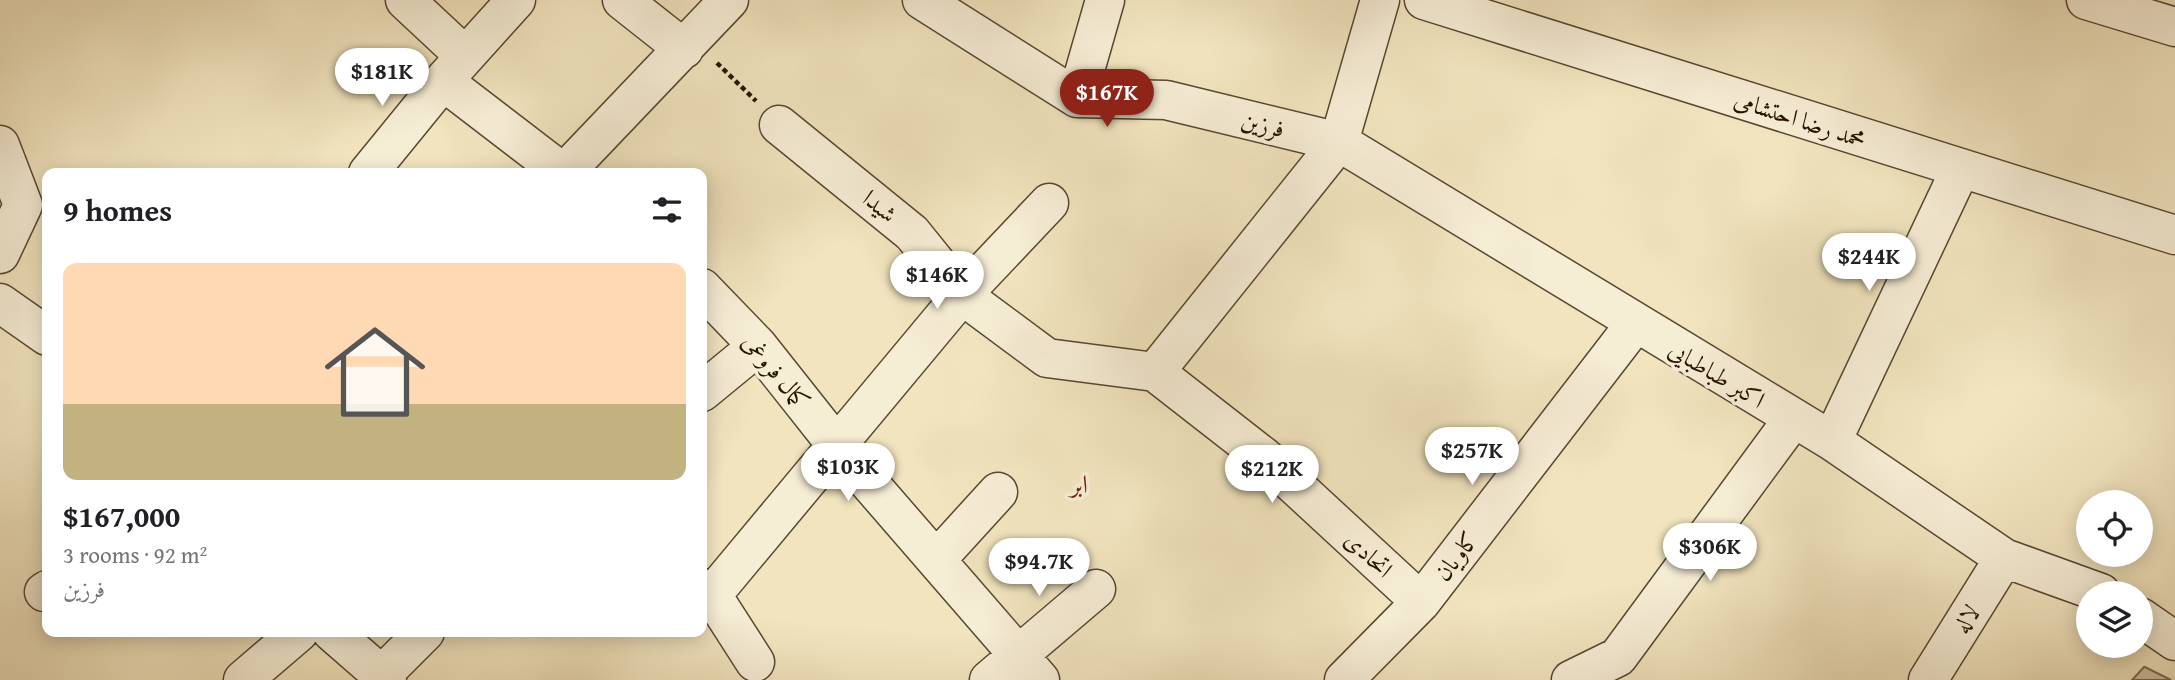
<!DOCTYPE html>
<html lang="en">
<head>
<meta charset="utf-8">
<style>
  :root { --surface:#fff; --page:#f6f6f6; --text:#202124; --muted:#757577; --line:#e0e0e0; --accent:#8f2418 }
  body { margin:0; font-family:"Gentium Book Plus",Amiri,serif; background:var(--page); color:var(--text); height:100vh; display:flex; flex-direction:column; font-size:26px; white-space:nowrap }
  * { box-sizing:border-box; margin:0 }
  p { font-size:23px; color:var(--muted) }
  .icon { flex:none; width:38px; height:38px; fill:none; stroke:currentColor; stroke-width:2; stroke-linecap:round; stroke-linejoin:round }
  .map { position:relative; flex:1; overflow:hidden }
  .details { position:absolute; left:42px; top:168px; width:665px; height:469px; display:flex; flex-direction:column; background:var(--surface); border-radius:14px; box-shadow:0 4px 18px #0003 }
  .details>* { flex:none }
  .controls { position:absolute; left:2076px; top:490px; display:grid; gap:14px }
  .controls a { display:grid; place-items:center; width:77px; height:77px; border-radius:50%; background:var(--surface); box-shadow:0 4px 18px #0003; font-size:35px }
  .price { position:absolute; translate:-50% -60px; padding:0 16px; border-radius:24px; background:#fff; color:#222; font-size:23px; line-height:46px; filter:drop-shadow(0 2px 4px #0008) }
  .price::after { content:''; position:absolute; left:50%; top:42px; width:21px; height:16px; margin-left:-10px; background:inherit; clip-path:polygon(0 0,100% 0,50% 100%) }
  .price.current { background:var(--accent); color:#fff }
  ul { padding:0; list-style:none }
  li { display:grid; align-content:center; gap:14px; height:371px; padding:0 21px }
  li+li { border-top:2px solid var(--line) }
  li span { display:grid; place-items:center; height:217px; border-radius:14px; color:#555 }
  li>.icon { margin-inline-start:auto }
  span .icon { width:126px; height:126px; fill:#fffc; stroke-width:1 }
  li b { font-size:30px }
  h2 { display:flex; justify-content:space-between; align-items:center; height:84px; padding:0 21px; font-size:30px }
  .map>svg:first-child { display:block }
</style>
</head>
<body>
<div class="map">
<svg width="2175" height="680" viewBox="0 0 2175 680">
  <rect width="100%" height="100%" fill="#f1e4be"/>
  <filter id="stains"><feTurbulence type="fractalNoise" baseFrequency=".00286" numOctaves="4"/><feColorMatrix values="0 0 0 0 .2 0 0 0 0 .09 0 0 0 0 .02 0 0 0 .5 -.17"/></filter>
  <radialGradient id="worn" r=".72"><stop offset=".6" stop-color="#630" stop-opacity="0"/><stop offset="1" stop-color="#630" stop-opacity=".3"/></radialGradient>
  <path fill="#cec09e" stroke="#7a6a4f" stroke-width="2" d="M2144 667H2145L2171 680H2132Z"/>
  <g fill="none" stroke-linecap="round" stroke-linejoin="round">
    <g stroke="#584730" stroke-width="41">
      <path id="minor" d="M405 0 465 56
        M622 0 684 49
        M922 0 1077 98 1166 100 1339 142 1832 441 2004 558 2101 593
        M1424 0 2175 235
        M2086 0 2175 27
        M443 81 563 173
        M1077 98 1105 0
        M779 125 912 233 962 295 1047 358 1155 372
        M0 145 23 205 0 254
        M368 173 443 81 516 0
        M564 173 729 0
        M702 288 758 346 838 447 1040 680
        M0 303 47 336
        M1155 372 1339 142 1380 0
        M1155 372 1264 457 1421 602
        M702 392 758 346
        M1832 441 1960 170
        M937 559 998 492
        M702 588 712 595 755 662
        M44 592 47 590
        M712 595 962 295 1049 203
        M2140 617 2175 641
        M332 632 387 680
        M243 680 299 632
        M377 680 425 632
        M989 680 1096 589
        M1344 680 1421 602 1635 324
        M1571 680 1618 657 1793 419
        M1928 680 2004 558"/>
    </g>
    <path stroke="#251300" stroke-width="4.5" stroke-dasharray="5 3.5" stroke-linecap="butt" d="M717 63 756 101"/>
    <use href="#minor" stroke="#f6edd5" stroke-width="38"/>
  </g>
  <g text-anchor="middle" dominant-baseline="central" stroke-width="7" stroke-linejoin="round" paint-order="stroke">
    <g font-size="24" fill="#251300" stroke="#f6edd5">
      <text transform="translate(1800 119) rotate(18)">محمد رضا احتشامی</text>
      <text transform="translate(1263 124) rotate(14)">فرزین</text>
      <text transform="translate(880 206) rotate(40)">شیدا</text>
      <text transform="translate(776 371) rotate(50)">کمال فروغی</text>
      <text transform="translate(1717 374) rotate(31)">اکبر طباطبایی</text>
      <text transform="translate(1369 554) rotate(43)">اتحادی</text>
      <text transform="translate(1456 556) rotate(-52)">کاویان</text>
      <text transform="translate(1966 619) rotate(-58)">لاله</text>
    </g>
    <g font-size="26" fill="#7a1f14" stroke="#f6edd5">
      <text x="1079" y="483">ابر</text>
    </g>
  </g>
  <rect width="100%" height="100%" filter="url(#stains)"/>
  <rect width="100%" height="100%" fill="url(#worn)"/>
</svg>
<div class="controls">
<a><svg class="icon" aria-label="locate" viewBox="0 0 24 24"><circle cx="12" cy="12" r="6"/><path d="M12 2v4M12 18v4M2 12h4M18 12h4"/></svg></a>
<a><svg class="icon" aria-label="layers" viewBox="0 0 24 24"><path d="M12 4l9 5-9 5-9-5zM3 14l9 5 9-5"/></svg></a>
</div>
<b class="price" style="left:382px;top:108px">$181K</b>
<b class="price current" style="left:1107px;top:129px">$167K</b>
<b class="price" style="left:1869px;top:293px">$244K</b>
<b class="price" style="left:937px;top:311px">$146K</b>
<b class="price" style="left:1472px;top:487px">$257K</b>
<b class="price" style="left:848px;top:503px">$103K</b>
<b class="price" style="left:1272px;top:505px">$212K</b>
<b class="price" style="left:1710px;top:583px">$306K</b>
<b class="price" style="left:1039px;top:598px">$94.7K</b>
<section class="details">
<h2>9 homes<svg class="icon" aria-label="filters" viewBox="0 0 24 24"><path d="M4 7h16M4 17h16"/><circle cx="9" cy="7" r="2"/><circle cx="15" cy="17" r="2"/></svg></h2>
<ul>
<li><span style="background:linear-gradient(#ffd9b3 65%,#c2b280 0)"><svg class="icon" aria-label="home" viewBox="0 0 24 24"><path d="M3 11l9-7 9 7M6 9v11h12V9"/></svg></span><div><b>$167,000</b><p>3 rooms · 92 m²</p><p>فرزین</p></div></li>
</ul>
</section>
</div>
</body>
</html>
